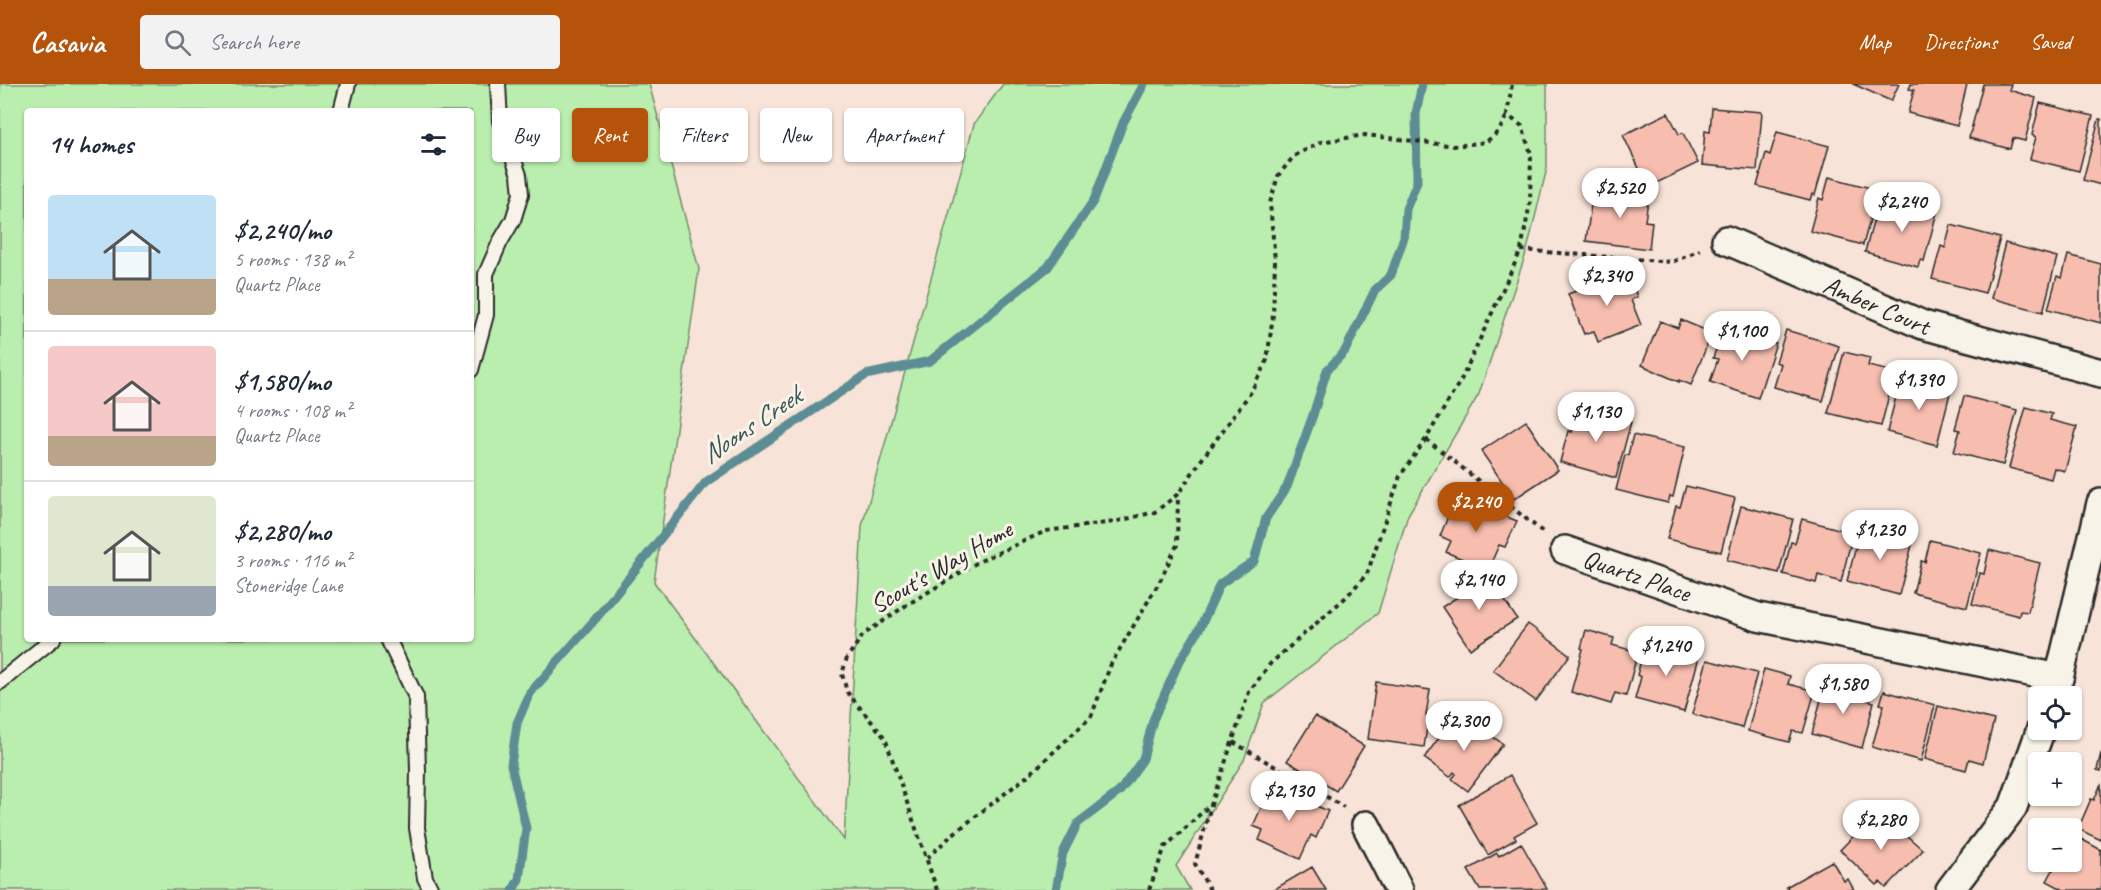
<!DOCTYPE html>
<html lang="en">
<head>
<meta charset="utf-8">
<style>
  :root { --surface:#fff; --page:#f2f2f3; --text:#1f2937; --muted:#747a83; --line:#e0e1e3; --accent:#b45309 }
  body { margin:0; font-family:Caveat,sans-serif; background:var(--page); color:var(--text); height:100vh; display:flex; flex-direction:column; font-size:22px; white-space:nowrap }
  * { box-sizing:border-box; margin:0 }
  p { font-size:20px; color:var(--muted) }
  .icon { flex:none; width:33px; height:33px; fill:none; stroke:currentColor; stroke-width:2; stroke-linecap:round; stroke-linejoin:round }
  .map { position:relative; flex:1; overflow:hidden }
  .panel { position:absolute; left:24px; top:24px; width:450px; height:534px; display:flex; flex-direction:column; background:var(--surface); border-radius:6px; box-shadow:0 2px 4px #0004 }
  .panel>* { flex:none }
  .hud { position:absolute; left:492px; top:24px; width:570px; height:54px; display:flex; gap:12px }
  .fabs { position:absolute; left:2028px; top:602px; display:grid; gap:12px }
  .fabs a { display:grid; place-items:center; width:54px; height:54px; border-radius:6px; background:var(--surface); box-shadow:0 2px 4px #0004; font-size:30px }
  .price { position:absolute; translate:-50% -51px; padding:0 14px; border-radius:21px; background:#fff; color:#222; font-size:20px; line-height:39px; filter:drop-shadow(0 2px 3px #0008) }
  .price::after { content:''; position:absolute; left:50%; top:36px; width:18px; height:14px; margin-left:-9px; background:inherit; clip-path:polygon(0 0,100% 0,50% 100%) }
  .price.current { background:var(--accent); color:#fff }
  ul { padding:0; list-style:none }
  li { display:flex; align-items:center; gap:18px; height:150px; padding:0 24px }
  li+li { border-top:2px solid var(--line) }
  li span { display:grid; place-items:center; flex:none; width:168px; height:120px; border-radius:6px; color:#555 }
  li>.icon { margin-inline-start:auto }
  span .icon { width:72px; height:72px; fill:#fffc; stroke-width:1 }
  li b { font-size:26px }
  h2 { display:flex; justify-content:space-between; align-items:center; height:72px; padding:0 24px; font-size:26px }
  .tag { padding:0 21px; border-radius:6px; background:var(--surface); box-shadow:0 2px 4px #0004; font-size:21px; line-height:54px }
  .tag.current { background:var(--accent); color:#fff }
  header { display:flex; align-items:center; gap:36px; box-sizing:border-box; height:84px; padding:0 30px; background:var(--accent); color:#fff }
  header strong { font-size:28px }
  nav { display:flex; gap:33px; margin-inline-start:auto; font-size:21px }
  .search { width:420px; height:54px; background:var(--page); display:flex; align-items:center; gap:15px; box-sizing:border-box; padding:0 21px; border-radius:6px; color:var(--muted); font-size:22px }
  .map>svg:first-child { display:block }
</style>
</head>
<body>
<header>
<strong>Casavia</strong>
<div class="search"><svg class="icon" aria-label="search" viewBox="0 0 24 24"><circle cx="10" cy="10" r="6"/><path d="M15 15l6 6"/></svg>Search here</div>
<nav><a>Map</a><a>Directions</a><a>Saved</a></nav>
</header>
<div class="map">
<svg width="2101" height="806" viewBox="0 0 2101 806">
  <rect width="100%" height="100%" fill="#f7e3d7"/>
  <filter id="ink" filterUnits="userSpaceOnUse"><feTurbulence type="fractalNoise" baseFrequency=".0167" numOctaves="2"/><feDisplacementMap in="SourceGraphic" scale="12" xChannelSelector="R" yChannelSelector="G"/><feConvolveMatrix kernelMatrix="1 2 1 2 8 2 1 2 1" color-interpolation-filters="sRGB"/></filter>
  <g filter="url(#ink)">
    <path fill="#baeeae" stroke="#728c6c" stroke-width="1.5" fill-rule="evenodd" d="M0 0H649L699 185 654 498 844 756 862 442 974 40 1003 0H1547V84L1527 166 1479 310 1408 431 1378 529 1264 619 1244 676 1176 782 1190 806H0ZM27 27H471V555H27Z"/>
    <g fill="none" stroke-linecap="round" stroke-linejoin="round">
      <path stroke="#5d8d94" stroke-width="9" d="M513 806 519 795 526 744 511 681 517 639 530 609 598 532 706 398 866 291 930 277 1048 183 1094 116 1123 39 1144 0
        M1056 806 1063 769 1078 739 1120 707 1143 675 1153 636 1178 580 1201 542 1220 500 1254 477 1266 434 1287 403 1313 331 1327 286 1345 267 1375 206 1391 191 1404 153 1406 125 1417 98 1416 30 1422 0"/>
    </g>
    <path fill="#f7beaf" stroke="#2b2b2b" stroke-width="1.5" d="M1853 0H1899L1891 17Z
      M1911 0H1967L1957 42 1908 29 1914 6 1909 5Z
      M1983 0H2011L2009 6 2036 14 2025 57 2013 54 2010 65 1969 54Z
      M2040 19 2093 32 2079 87 2030 75 2036 53 2032 51Z
      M1712 24 1762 28 1757 86 1702 81 1705 47 1710 48Z
      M1668 29 1679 50 1683 49 1698 79 1648 103 1623 51Z
      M2099 35H2101V101L2083 96Z
      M1777 48 1829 62 1815 111 1812 110 1810 116 1757 102 1766 69 1770 71Z
      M1829 93 1878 106 1863 161 1810 147 1819 114 1823 116Z
      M1604 104 1649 110 1645 137 1652 138 1649 165 1586 157 1592 114 1602 116Z
      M1885 114 1937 128 1924 177 1920 176 1918 183 1865 168 1874 135 1879 136Z
      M1951 141 2000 154 1985 209 1932 195 1941 162 1945 164Z
      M2005 159 2057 173 2043 228 1991 214Z
      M2068 171 2101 180V239L2048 225 2057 192 2062 194Z
      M1628 188 1637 213 1631 216 1641 241 1598 258 1594 247 1584 250 1568 210Z
      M1681 236 1712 249 1691 301 1679 296V298L1642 281 1660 237 1678 244Z
      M1724 242 1776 259 1758 314 1710 298 1718 275 1713 274Z
      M1786 246 1839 262 1823 317 1774 303 1781 280 1776 278Z
      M1844 268 1870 274 1868 282 1895 288 1881 342 1828 329Z
      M1901 293 1951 305 1937 361 1887 348Z
      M1964 312 2017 326 2003 381 1954 368 1960 346 1955 345Z
      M2026 323 2052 330 2050 336 2077 343 2065 387 2054 384 2051 395 2009 384Z
      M1579 324 1631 338 1616 394 1560 378 1568 347 1572 348Z
      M1526 337 1558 386 1514 415 1481 367Z
      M1633 351 1685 363 1673 413 1670 412 1668 419 1616 406 1625 371H1628Z
      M1686 402 1735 414 1721 468 1667 455 1676 422 1680 423Z
      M1456 413 1517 437 1505 463 1499 461 1488 486 1446 468 1451 457 1440 452Z
      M1741 422 1793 435 1779 489 1727 476Z
      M1802 435 1853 449 1841 498 1818 491 1816 499 1783 490 1791 458 1795 459Z
      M1861 443 1913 457 1899 511 1847 497Z
      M1930 456 1981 469 1967 523 1913 509 1921 477 1925 478Z
      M1989 466 2040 479 2028 528 2020 527 2019 532 1972 520 1980 489 1984 490Z
      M1486 488 1517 535 1470 565 1442 523 1462 510 1459 505Z
      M1528 540 1570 571 1536 617 1493 586Z
      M1586 546 1614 554 1612 561 1638 568 1626 612 1615 609 1611 620 1571 608 1583 565 1581 564Z
      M1646 559 1699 573 1684 628 1635 615 1641 593 1637 591Z
      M1707 576 1757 589 1742 644 1692 630Z
      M1764 585 1790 592 1788 600 1815 607 1803 649 1793 647 1789 658 1748 647Z
      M1826 596 1858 604 1855 613 1874 618 1862 664 1812 650Z
      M1376 598 1430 606 1426 631H1429L1424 663 1368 655Z
      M1884 607 1935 621 1921 677 1872 663 1884 621 1880 620Z
      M1938 622 1994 636 1983 679 1969 675 1966 686 1925 675Z
      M1460 630 1503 660 1468 707 1452 695 1456 690 1454 688 1450 693 1424 674 1444 647 1447 649Z
      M1315 632 1364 662 1336 707 1287 677Z
      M2101 669V687L2097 686Z
      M1510 691 1537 739 1514 752 1516 755 1488 771 1459 721Z
      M2101 700V756L2078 745 2091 715 2094 716Z
      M1271 702 1328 727 1316 754 1311 751 1300 775 1259 756 1263 746 1253 742Z
      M1877 728 1896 746 1898 744 1923 766 1886 804 1880 798 1877 801 1840 766Z
      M2072 750 2101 766V806H2064L2047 797 2058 777H2072Z
      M1521 759 1547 805 1480 806 1468 786 1497 769 1499 772Z
      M1832 777 1844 797 1848 795 1854 806H1789L1786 803Z
      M1312 783 1326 806H1273Z"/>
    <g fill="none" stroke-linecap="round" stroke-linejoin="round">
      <g stroke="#2b2b2b" stroke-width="18">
        <path id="service" d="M341 27 348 0
          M471 286 486 231V190L500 158 513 136 521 110 519 91 500 37 498 0
          M388 555 416 613 418 687 417 744 425 794 431 806
          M0 598 53 555"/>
      </g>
      <g stroke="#2b2b2b" stroke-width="32">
        <g id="minor">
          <path id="s1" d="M1726 156 1923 241 2101 289"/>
          <path id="s2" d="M1565 466 1758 533 2059 594"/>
          <path d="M2052 612 2059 594 2101 419"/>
          <path d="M1366 741 1399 806"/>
          <path d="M1950 806 2013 723 2041 645"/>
        </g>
      </g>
      <path stroke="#2b2b2b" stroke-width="4" stroke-dasharray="4.5 4.5" stroke-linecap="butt" d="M1521 166 1672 178 1700 166
        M1426 355 1544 449
        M1233 658 1344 723
        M927 774 953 750 1030 690 1091 633 1111 580 1160 497 1177 461 1178 410
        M937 806 885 654 847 608 842 590 847 574 863 551 905 522 978 478 1046 447 1114 438 1155 428 1178 410 1202 375 1251 308 1267 276 1273 231 1275 177 1270 119 1278 92 1294 72 1321 58 1365 51 1455 62 1486 58 1499 47 1507 31
        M1149 806 1165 763 1210 721
        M1210 806 1195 780 1211 721 1249 608 1270 580 1345 514 1367 490 1400 392 1426 355 1462 294 1521 166 1530 119 1531 70 1522 42 1507 31 1512 0"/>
      <use href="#service" stroke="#f7f3e8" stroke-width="14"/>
      <use href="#minor" stroke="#f7f3e8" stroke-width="27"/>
    </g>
  </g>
  <g text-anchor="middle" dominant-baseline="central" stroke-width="6" stroke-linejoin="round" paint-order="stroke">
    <g font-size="26" fill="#2b2b2b" stroke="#f7f3e8">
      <text stroke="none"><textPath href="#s1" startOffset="164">Amber Court</textPath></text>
      <text transform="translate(941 483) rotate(-30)">Scout's Way Home</text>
      <text stroke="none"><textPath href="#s2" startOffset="76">Quartz Place</textPath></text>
    </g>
    <g font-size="27" font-style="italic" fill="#405457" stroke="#f7f3e8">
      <text transform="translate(751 341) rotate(-34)">Noons Creek</text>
    </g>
  </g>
</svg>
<div class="fabs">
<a><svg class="icon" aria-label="locate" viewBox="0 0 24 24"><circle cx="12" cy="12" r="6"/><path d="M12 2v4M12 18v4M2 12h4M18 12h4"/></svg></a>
<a>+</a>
<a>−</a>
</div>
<b class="price" style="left:1620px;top:135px">$2,520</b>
<b class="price" style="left:1902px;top:149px">$2,240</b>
<b class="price" style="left:1607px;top:223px">$2,340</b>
<b class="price" style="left:1742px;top:278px">$1,100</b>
<b class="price" style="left:1919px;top:327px">$1,390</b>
<b class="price" style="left:1596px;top:359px">$1,130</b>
<b class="price current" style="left:1476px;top:449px">$2,240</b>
<b class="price" style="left:1880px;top:477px">$1,230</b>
<b class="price" style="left:1479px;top:527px">$2,140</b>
<b class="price" style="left:1666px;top:593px">$1,240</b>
<b class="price" style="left:1843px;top:631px">$1,580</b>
<b class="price" style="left:1464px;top:668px">$2,300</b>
<b class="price" style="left:1289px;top:738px">$2,130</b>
<b class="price" style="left:1881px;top:767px">$2,280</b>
<div class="hud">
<a class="tag">Buy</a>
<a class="tag current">Rent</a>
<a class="tag">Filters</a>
<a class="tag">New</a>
<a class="tag">Apartment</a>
</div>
<section class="panel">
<h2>14 homes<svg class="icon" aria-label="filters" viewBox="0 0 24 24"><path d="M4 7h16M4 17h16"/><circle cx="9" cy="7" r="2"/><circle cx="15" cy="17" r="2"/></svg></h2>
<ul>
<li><span style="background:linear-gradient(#bfe0f5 70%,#b9a48a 0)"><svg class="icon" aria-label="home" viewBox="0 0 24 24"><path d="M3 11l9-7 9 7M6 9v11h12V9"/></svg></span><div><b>$2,240/mo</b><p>5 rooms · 138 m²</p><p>Quartz Place</p></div></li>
<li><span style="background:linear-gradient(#f6c9c9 75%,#b9a48a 0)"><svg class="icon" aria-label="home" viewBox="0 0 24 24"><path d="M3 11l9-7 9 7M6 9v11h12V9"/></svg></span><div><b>$1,580/mo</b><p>4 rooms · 108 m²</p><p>Quartz Place</p></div></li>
<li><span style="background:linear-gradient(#dfe7d0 75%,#9aa5b1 0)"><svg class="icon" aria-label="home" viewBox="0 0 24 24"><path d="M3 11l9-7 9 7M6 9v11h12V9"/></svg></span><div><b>$2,280/mo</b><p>3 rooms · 116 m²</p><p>Stoneridge Lane</p></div></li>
</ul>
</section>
</div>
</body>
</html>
